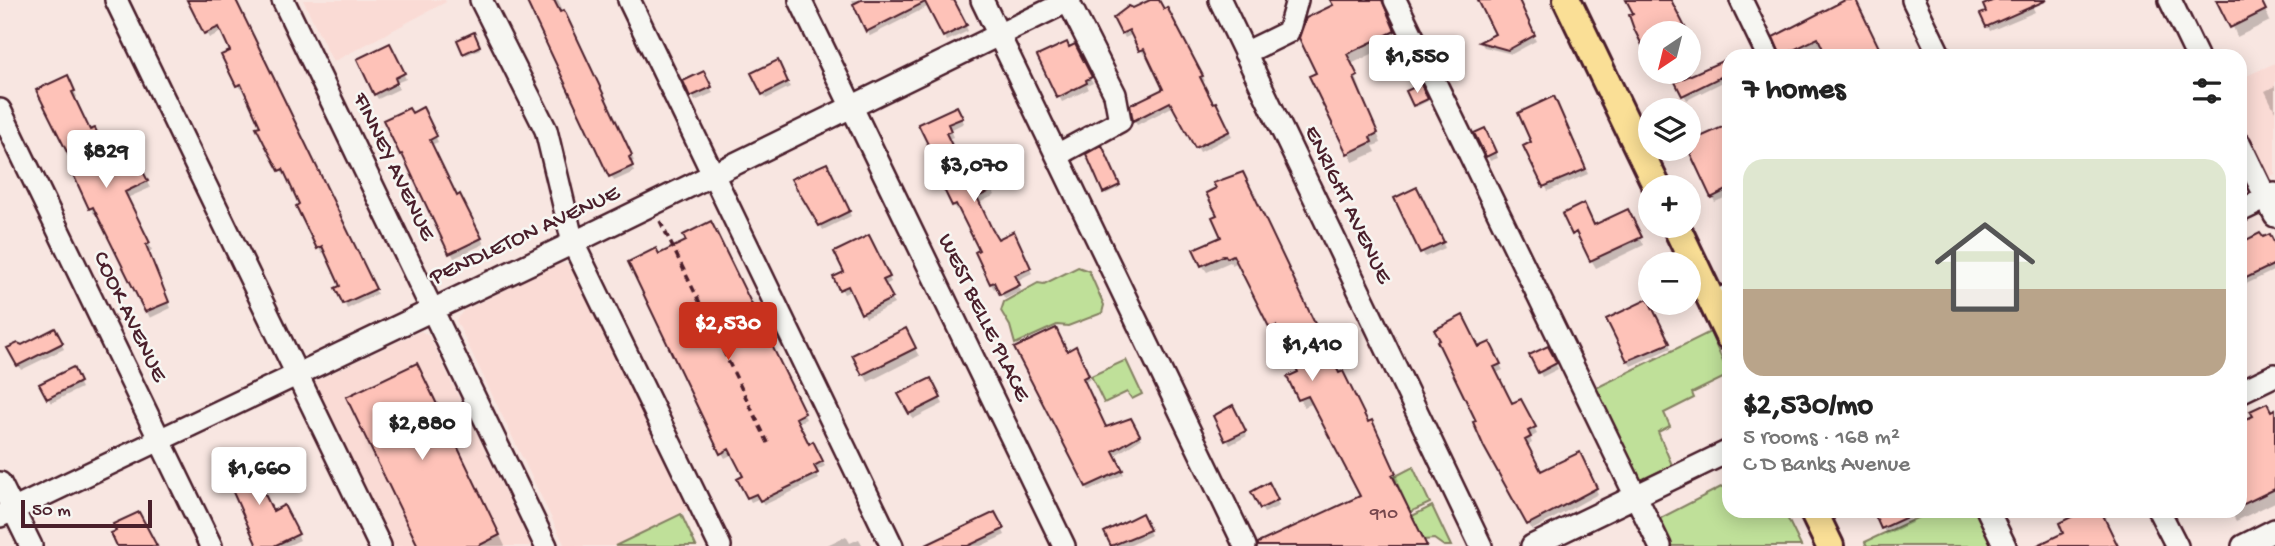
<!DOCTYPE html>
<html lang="en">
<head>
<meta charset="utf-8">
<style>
  :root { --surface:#fff; --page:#f2f2f2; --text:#222; --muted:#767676; --accent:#c8321e }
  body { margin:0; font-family:"Gochi Hand",sans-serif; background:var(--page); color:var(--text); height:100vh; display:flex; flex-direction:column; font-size:26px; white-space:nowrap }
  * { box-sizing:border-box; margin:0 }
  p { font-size:23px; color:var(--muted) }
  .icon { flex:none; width:38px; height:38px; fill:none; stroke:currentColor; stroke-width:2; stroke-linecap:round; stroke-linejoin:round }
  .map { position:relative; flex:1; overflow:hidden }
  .sheet { position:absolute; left:1722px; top:49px; width:525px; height:469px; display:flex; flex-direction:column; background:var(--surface); border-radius:21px; box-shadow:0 4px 18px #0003 }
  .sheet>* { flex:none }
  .needle { width:46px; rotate:215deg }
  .tools { position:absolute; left:1638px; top:21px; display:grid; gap:14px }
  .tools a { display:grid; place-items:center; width:63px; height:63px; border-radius:50%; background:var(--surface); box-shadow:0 4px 18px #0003; font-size:35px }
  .scale { position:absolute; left:21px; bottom:18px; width:131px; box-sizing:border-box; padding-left:7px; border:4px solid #4a1f2b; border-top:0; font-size:19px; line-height:24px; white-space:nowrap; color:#4a1f2b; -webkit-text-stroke:5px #f6f6f2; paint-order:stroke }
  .price { position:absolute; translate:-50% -60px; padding:0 16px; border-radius:7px; background:#fff; color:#222; font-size:23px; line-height:46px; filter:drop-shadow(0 2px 4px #0008) }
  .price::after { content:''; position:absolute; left:50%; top:42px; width:21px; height:16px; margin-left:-10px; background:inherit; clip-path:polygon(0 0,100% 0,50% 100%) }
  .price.on { background:var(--accent); color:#fff }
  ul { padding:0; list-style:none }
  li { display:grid; align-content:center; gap:14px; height:371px; padding:0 21px }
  li span { display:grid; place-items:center; height:217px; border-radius:21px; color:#555 }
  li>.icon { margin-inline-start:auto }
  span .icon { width:126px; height:126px; fill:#fffc; stroke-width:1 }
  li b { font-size:30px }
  h2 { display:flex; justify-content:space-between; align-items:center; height:84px; padding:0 21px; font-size:30px }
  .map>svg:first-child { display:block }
</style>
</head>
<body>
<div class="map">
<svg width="2275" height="546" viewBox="0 0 2275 546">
  <rect width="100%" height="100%" fill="#f8e6e1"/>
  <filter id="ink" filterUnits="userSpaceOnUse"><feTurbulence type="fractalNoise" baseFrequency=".0143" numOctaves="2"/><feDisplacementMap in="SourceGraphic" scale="14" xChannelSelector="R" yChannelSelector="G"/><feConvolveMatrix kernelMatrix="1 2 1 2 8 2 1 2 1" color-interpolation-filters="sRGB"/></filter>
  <g filter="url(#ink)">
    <path fill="#fadbd5" d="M303 0H445L446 2 333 62Z
      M2275 63V175L2265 180 2240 127V79Z
      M560 263 570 265 577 272 690 509 615 546H565L456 320 463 311Z
      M421 331 429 336 531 546H377L309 384Z"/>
    <path fill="#bfe099" stroke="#848062" stroke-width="2" d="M1078 267 1089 271 1104 305 1102 313 1068 326 1057 325 1015 344 1010 326 1001 311 1004 302 1038 283 1044 284Z
      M1710 332 1729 375 1692 393 1694 398 1664 413 1670 426 1658 432 1672 465 1635 483 1590 391Z
      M1126 360 1142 394 1132 399 1127 392 1104 403 1091 376Z
      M1413 467 1430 503 1410 512 1394 477Z
      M1729 483V511H1784L1801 546H1668L1655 521Z
      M1432 506 1451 546H1444L1434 539 1424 540 1412 516Z
      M1932 511H1983L1999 546H1867L1865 542Z
      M681 514 696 546H615Z"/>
    <path fill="#0003" d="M189 0H241L236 2 245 23 377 294 347 309 338 289 342 287 326 251 322 253 319 248 287 173 284 175 265 143 262 127 245 88 241 90 223 56 232 52 223 31 209 38Z
      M528 0H558L634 161 630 162 634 172 614 181Z
      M852 0H953L968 31 947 41 929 6 870 36Z
      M1154 0H1158L1195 61 1205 81 1201 83 1232 136 1200 152 1174 106 1137 125 1134 120 1132 106 1165 89 1148 53 1144 55 1133 34 1125 38 1115 19Z
      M1332 0H1385L1387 16 1399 41 1351 64 1381 143 1373 146 1376 152 1353 162 1318 74 1335 6Z
      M1480 0H1515L1536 41 1512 54 1484 47 1481 43 1497 35Z
      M1849 0H1854L1883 56H1784L1776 38Z
      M1998 0H2029L2035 12 1990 31 1982 15Z
      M2223 0H2261L2270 21 2237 37Z
      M473 34 480 49 466 55 459 40Z
      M389 46 406 79 396 83 399 89 378 99 375 94Z
      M1074 46 1093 83 1087 86 1089 89 1062 102 1039 57Z
      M1729 60V79L1687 100 1678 83Z
      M780 67 790 87 766 99 754 73Z
      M704 74 713 93 695 101 685 82Z
      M71 83 77 97 74 99 90 132 109 160 131 172 143 174 150 188 127 198 152 250 148 252 171 308 150 318 97 212 94 214 91 208 78 171Z
      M1420 86 1428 101 1416 107 1408 92Z
      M2275 86V111L2265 91Z
      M1556 103 1588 174 1548 191 1525 147 1534 143Z
      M957 108 964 123 950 130 953 137 948 139 960 164 978 161 995 195 979 203 997 241 1016 239 1032 273 1016 281 1021 291 1005 299 998 287 994 289 991 284 977 253 981 251 960 208 956 210 953 205 939 176 944 174 921 125Z
      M425 114 438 142 431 145 484 244 454 258 385 121Z
      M1729 126V196L1715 202 1712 197Z
      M1477 134 1487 135 1498 158 1490 161Z
      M1102 148 1120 187 1106 194 1088 155Z
      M829 170 851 216 823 230 794 180Z
      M1419 194 1445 248 1425 257 1396 198Z
      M1564 215 1594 227 1632 219 1644 245 1596 268Z
      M713 228 806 419 797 423 825 466 816 471 819 479 764 505 760 498 751 502 739 479 745 477 733 454 725 458 722 453 630 263 658 256Z
      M868 237 891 282 885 285 894 304 866 318 852 290 844 294 836 278 846 273Z
      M1223 238 1330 359 1368 424 1376 429 1399 481 1395 483 1426 546H1278L1362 497 1314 403 1304 407 1300 400 1289 378 1300 373 1281 333 1275 335 1271 328 1239 262 1232 265 1230 262 1207 272 1202 265Z
      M2240 244 2275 247V270L2240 287Z
      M1647 301 1671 348 1631 366 1608 320Z
      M54 330 64 349 21 370 10 349 22 347Z
      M905 331 919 356 868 382 855 356Z
      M1437 331 1479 349 1489 344 1503 370 1496 373 1512 406 1520 401 1537 434 1530 438 1532 443 1527 446 1540 473 1582 460 1598 494 1532 530 1487 446Z
      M1016 348 1066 353 1075 349 1090 379 1084 383 1106 429 1131 420 1141 439 1114 456 1124 474 1089 491Z
      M1548 348 1558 369 1542 377 1532 356Z
      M72 370 81 388 51 403 41 385Z
      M422 375 505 546H420Z
      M930 380 943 404 913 419 901 394Z
      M1233 408 1247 436 1230 445 1215 417Z
      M2275 411V502L2236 521 2231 512 2224 515 2222 511H2240V424Z
      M248 462 258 470 267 488 261 490 272 513 283 507 300 540 287 546H258Z
      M1269 485 1279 506 1264 513 1253 492Z
      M1875 511H1906L1912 523 1886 535Z
      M2078 511H2107L2106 524 2118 546H2061L2066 533 2080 514Z
      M995 514 1005 535 981 546H938Z
      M1144 521 1151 535 1129 546H1113L1106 533Z
      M846 536 850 543 859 539 863 546H825Z"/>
    <path fill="#fec2b8" stroke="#4a1f2b" stroke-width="2" d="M187 0H236L376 289 343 304 335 288 340 286 322 246 317 249 296 206 299 204 283 169 279 171 264 143 256 127 260 126 241 84 236 86 221 55 230 51 219 27 204 34Z
      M526 0H554L560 12 564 10 632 155 629 157 633 166 609 177Z
      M861 0H954L967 25 943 37 925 2 866 32 853 4Z
      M1150 0H1159L1164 9 1167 7 1203 76 1200 77 1213 103 1216 102 1230 131 1195 148 1170 102 1133 121 1130 105 1163 89 1144 49 1139 51 1129 30 1121 34 1113 18 1129 6 1133 8Z
      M1330 0H1382L1395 31 1347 54 1358 76 1354 78 1378 133 1370 137 1372 142 1347 154 1309 76 1316 73 1299 38 1306 18 1333 5Z
      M1478 0H1519L1535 35 1508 50 1479 42 1495 34Z
      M1626 0H1671L1688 33H1650V61L1634 29 1629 15 1633 13Z
      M1845 0H1856L1883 56H1826L1818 38 1781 56 1773 37Z
      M1994 0H2047L1986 27 1980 14 1986 12 1983 5Z
      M2216 0H2261L2266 10 2230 28Z
      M474 32 480 46 463 54 457 40Z
      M1067 42 1069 47 1075 44 1092 77 1086 80 1087 83 1057 98 1037 56Z
      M390 43 405 73 395 78 397 83 374 95 357 59Z
      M1729 58V73L1682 96 1675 82Z
      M778 60 788 82 762 95 751 73Z
      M704 71 712 87 690 97 683 81Z
      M68 75 75 91 72 92 90 130 95 128 109 158 120 153 132 170 140 166 148 181 125 192 150 243 146 245 169 302 145 312 93 207 89 209 72 172 76 170 36 90Z
      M1421 84 1428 99 1413 106 1406 91Z
      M1554 96 1586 169 1543 187 1523 146 1531 142 1518 113Z
      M957 106 963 118 948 124 951 131 946 133 960 162 976 154 993 190 977 197 992 229 998 239 1014 231 1031 268 1015 275 1020 285 1000 295 994 282 990 284 975 252 979 250 956 204 952 206 937 175 942 173 918 124Z
      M423 107 437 136 430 140 457 196 460 194 482 238 449 254 402 154 400 155 383 120 409 108 412 113Z
      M1729 124V189L1711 198 1690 153 1693 152 1689 142Z
      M1485 128 1496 152 1486 157 1474 133Z
      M1102 145 1120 185 1103 193 1086 154Z
      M827 163 850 211 819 226 791 179Z
      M1243 172 1327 349 1339 373 1343 371 1368 422 1372 420 1396 473 1392 475 1427 546H1258V543L1360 496 1308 396 1298 400 1287 377 1298 372 1276 326 1270 329 1233 255 1227 258 1225 255 1201 266 1193 249 1221 237 1212 217 1217 215 1206 193 1216 188 1213 183Z
      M1417 187 1444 242 1420 253 1394 198Z
      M1584 203 1594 225 1628 209 1642 237 1590 261 1576 232 1572 235 1562 214Z
      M711 221 805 413 796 418 809 444 813 441 823 461 814 466 818 473 760 501 756 494 747 498 737 479 743 476 729 449 720 454 628 262 656 248 659 254 686 241 683 235Z
      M2260 233 2263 237 2270 234 2275 244V264L2240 281V243Z
      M869 235 890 277 883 280 893 298 861 314 848 286 839 290 833 277 844 272 834 252Z
      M1648 299 1670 343 1627 361 1606 319Z
      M1463 315 1479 347 1490 342 1501 364 1494 367 1512 403 1521 399 1536 427 1528 431 1531 437 1525 440 1541 471 1580 452 1597 488 1527 525 1484 447 1473 422 1476 421 1437 341 1440 340 1434 330Z
      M55 328 63 343 17 366 7 348 18 343 22 345Z
      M906 328 916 348 862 375 852 355Z
      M1056 328 1067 351 1076 346 1089 375 1083 378 1106 427 1131 418 1140 435 1113 451 1123 470 1086 487 1014 348Z
      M1548 346 1557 363 1538 373 1529 355Z
      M417 363 500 535 478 546H418L346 397Z
      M73 367 80 382 47 399 39 384Z
      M931 378 941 398 909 414 898 394Z
      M2267 403 2271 411 2275 409V489L2240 506V422L2253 416 2250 411Z
      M1233 405 1246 431 1225 441 1213 416Z
      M249 460 250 466 256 463 265 482 260 484 273 511 284 505 299 534 274 546H257L224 472Z
      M1269 482 1278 500 1260 509 1251 492Z
      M1873 511H1920L1881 529Z
      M2083 511H2101L2118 546H2036L2063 533 2059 523Z
      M139 512 157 546H117L111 533 116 531 113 524Z
      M995 512 1004 529 968 546H924Z
      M1142 513 1150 530 1111 546 1104 532Z"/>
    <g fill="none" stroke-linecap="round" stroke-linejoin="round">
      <g stroke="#4a1f2b" stroke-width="26">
        <path id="minor" d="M116 0 380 546
          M283 0 546 546
          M481 0 546 130 573 243 720 546
          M629 0 892 546
          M800 0 1064 546
          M982 0 1245 546
          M1220 0 1481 546
          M1395 0 1660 546
          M1741 0 1768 56
          M1913 0 1940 56
          M2170 0 2197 56
          M1245 53 1288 32 1297 0
          M0 110 211 546
          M2240 144 2275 216
          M1057 155 1120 121 1115 94 1068 1
          M2240 211 2275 194
          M1713 303 1729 295
          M2240 392 2275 375
          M0 483 31 546
          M1988 511 2005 546
          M2159 511 2177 546
          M0 516 573 243 1070 0
          M1532 546 1729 451
          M2243 546 2275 530"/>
      </g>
      <g stroke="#4a1f2b" stroke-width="32">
        <path id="major" d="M1567 0 1657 187
          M1676 226 1729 337
          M1813 511 1830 546"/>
      </g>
      <path stroke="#4a1f2b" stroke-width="3.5" stroke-dasharray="7 5" stroke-linecap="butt" d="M660 221 770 447"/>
      <use href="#minor" stroke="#f6f6f2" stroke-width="21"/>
      <use href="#major" stroke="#fadf96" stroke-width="26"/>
    </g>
  </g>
  <g text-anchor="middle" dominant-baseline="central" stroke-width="5" stroke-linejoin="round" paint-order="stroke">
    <g font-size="19" fill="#77484e">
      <text x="1384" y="514">910</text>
    </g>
    <g font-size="23" fill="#4a1f2b" stroke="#f6f6f2">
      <text transform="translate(393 167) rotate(64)">FINNEY AVENUE</text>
      <text transform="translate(1347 205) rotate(64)">ENRIGHT AVENUE</text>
      <text transform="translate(525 236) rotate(-25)">PENDLETON AVENUE</text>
      <text transform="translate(129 317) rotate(64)">COOK AVENUE</text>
      <text transform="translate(983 318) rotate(64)">WEST BELLE PLACE</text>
    </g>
  </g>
</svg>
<div class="tools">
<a><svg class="needle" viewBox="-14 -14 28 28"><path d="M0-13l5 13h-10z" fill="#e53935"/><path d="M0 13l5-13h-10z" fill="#767676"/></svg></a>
<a><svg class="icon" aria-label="layers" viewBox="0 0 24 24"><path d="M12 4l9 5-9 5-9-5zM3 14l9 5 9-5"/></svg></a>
<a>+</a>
<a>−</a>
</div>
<div class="scale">50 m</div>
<b class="price" style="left:1417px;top:95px">$1,550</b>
<b class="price" style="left:106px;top:190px">$829</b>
<b class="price" style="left:974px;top:204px">$3,070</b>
<b class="price on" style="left:728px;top:362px">$2,530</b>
<b class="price" style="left:1312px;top:383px">$1,410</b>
<b class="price" style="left:422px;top:462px">$2,880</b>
<b class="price" style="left:259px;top:507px">$1,660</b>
<section class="sheet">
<h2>7 homes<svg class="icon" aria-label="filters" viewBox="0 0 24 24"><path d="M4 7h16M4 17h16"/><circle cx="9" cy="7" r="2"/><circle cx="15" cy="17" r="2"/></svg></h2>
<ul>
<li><span style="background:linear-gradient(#dfe7d0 60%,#b9a48a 0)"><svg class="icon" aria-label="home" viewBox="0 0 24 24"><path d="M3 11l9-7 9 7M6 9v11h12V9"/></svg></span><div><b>$2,530/mo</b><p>5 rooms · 168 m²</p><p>C D Banks Avenue</p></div></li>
</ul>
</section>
</div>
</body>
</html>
